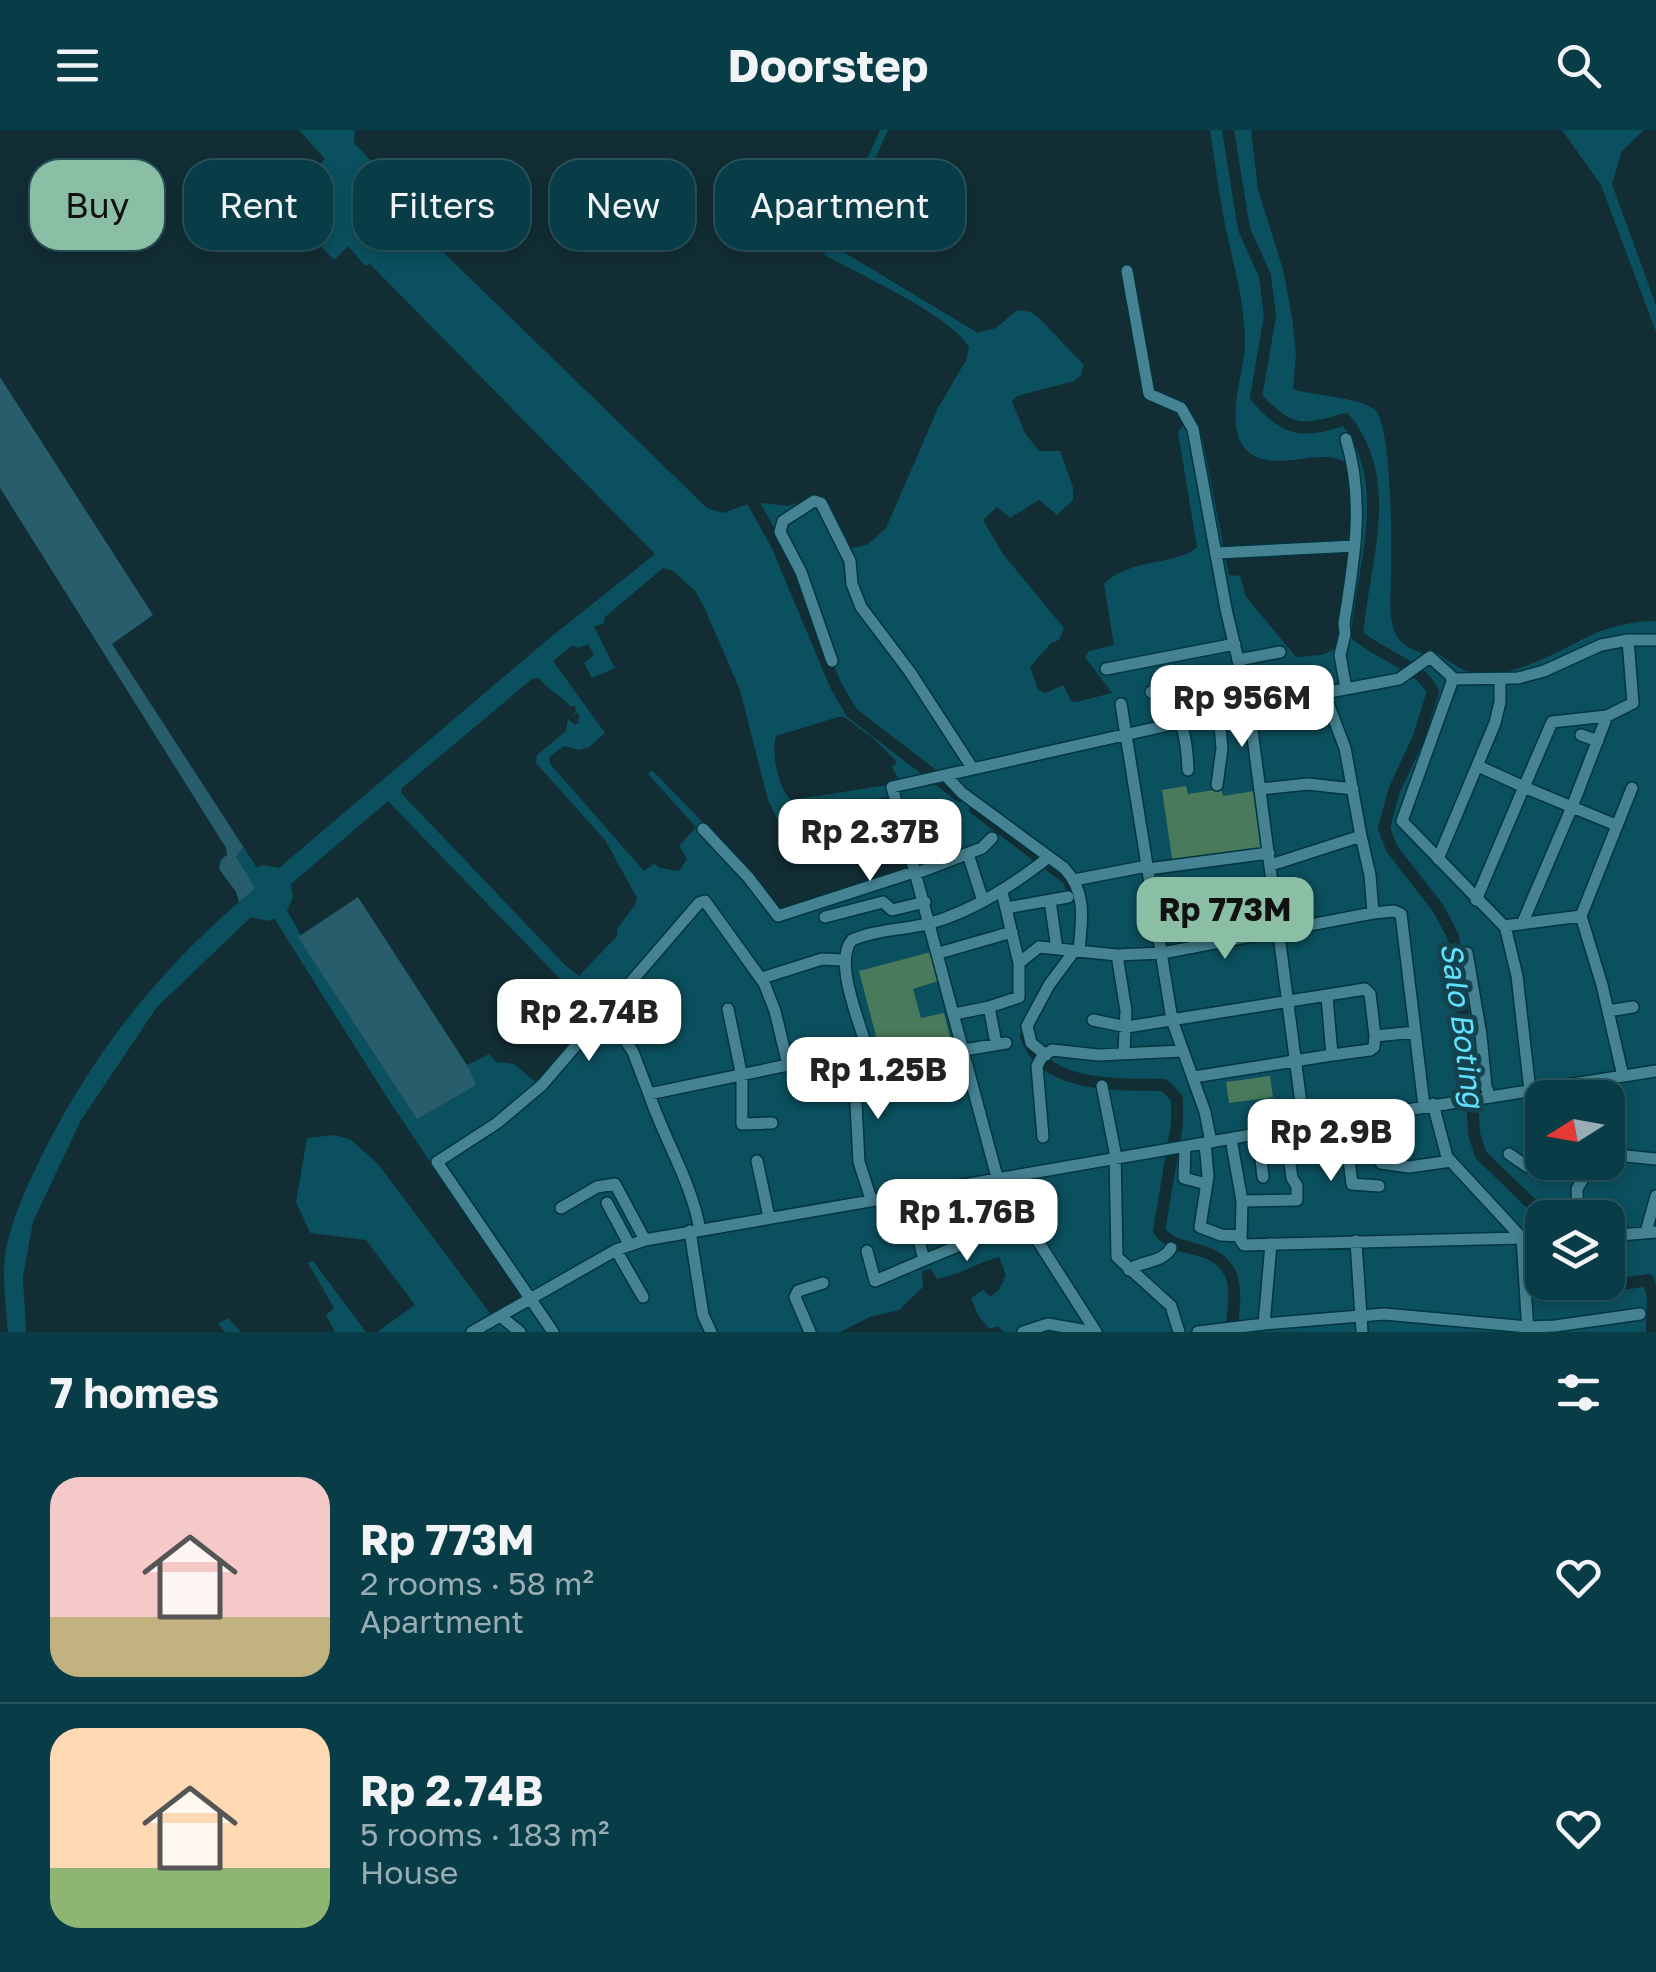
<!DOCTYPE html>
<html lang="en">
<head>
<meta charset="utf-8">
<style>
  :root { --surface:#083c46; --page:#164751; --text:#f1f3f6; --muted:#98adb3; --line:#29565f; --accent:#8abfa5 }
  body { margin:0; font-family:"Golos Text",sans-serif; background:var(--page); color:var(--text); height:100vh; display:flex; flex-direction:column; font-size:38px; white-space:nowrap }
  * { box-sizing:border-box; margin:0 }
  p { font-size:32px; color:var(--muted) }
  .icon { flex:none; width:55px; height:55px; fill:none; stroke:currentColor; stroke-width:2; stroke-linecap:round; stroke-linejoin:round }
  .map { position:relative; height:1202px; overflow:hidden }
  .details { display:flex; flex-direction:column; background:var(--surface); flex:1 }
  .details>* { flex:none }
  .guide { position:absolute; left:30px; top:30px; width:1000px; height:90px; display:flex; gap:20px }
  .needle { width:65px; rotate:259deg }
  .tools { position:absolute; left:1525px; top:950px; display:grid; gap:20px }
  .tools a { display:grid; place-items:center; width:100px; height:100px; border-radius:20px; background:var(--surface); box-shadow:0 5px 15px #0003,0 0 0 2px var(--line); font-size:50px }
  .price { position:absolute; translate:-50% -85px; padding:0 22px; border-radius:20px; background:#fff; color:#222; font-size:32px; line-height:65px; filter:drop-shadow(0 2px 5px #0008) }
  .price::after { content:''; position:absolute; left:50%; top:60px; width:30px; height:22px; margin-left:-15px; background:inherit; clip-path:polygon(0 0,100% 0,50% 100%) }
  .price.on { background:var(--accent); color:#111 }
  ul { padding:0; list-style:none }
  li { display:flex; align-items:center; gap:30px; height:250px; padding:0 50px }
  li+li { border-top:2px solid var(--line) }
  li span { display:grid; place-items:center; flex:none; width:280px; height:200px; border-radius:30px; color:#555 }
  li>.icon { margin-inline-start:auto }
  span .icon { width:120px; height:120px; fill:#fffc; stroke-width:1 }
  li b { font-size:42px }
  h2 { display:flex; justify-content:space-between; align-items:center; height:120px; padding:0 50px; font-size:42px }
  .pill { padding:0 35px; border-radius:30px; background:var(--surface); box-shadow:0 5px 15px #0003,0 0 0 2px var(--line); font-size:35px; line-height:90px }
  .pill.on { background:var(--accent); color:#111 }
  header { display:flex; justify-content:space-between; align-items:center; height:130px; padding:0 50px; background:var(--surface); font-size:45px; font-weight:700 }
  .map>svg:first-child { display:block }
</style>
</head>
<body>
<header><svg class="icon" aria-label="menu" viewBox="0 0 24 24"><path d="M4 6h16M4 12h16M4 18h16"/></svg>Doorstep<svg class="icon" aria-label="search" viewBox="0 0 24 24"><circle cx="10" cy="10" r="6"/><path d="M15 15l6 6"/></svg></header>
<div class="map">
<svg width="1656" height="1202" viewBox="0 0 1656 1202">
  <rect width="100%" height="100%" fill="#0b505e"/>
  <path fill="#285e6b" d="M0 247 154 486 113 514 244 716 236 727 255 758 239 772 236 762 219 739 226 718 0 358Z
    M358 767 467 935 476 955 417 989 298 807Z"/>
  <path fill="#497a5b" d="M1186 656 1188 664 1221 659 1223 666 1254 661 1263 722 1173 735 1162 660Z
    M931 822 938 851 913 859 921 888 944 883 957 934 882 954 875 926 878 914 859 841Z
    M1270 946 1273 967 1229 973 1226 952Z"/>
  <path fill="#122d34" d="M0 0H299L325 29 295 57 298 61 283 78 334 130 348 116 365 136 370 134 655 424 546 511 279 738 262 735 257 738 112 514 153 485 0 247Z
    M355 0H880L824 125C859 144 950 185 969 217L966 230 938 278 886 398 867 415 851 418 827 373 812 368 788 376 753 372 723 383 707 378 408 88 415 77 354 13Z
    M888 0H1210C1214 28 1218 56 1223 84 1231 128 1245 168 1245 213 1245 244 1220 301 1251 324 1280 343 1321 315 1349 334L1353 380 1339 505 1334 519 1322 525 1296 527 1246 467 1240 446 1229 445 1202 307 1190 289 1178 302 1197 417C1180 435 1128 428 1104 454L1114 515 1089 521 1085 527 1112 563 1076 572H1072L1063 555 1045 563 1038 560 1030 537 1051 513 1059 510 1064 498 1003 424 983 390 997 377 1010 388 1039 370 1057 385 1073 370V357L1060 321H1039L1025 303 1012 272 1017 266 1074 251 1081 245 1084 235 1039 188 1031 182 1017 180 996 198 978 203 845 123 840 107Z
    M1251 0H1562L1601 55 1656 202V491C1631 491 1603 498 1581 510 1551 526 1499 554 1464 540 1453 535 1441 525 1431 519L1424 524C1415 520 1404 517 1398 508 1387 491 1391 466 1391 447 1392 419 1392 296 1375 280 1360 267 1313 266 1293 259L1296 223 1292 188 1283 139 1258 60Z
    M1644 0H1656V175L1612 54 1622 21Z
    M0 358 226 718 227 725 220 730 219 739 236 762 239 772C155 845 92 925 42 1025 29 1052 15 1081 8 1110 0 1139 6 1173 8 1202H0Z
    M663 438 673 441 696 462 704 477 740 560 768 670 779 693 786 700 805 697 804 683 888 667 909 739 780 781 744 735 652 640 648 644 696 697 679 716 687 729 679 741 660 738 654 734 644 741 550 634 549 627 564 616 579 620 589 617 605 603 553 531 573 515 578 518 588 514 594 525 584 533 592 548 615 538 594 497 604 493 605 487Z
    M539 548C549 561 562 566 570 576H575L576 581 573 585 577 583 580 587 577 591H580L575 595 568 589 566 601 537 625 536 633 605 710 637 768 635 775 617 799V806L579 846 567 837 401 663 402 658 532 549Z
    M838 587H844L874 609 897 632 892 637 901 653 791 670C778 659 771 622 776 606Z
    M388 671 595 885 580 903 558 880 550 888 573 915 540 956 514 934 496 932 489 924 467 935 358 767 301 805 287 781 293 767 291 754Z
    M251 787 268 791 274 788 388 969 522 1169 492 1186 378 1034 351 1010 335 1005 307 1008 296 1072 310 1103 366 1110 415 1175 377 1202H366L313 1131 308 1133 334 1178 326 1185 335 1202H241L228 1188 218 1194 225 1202H26L23 1147 33 1092 81 990 157 877Z
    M999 1127 1006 1145 999 1160 990 1167 983 1160 971 1168 978 1185 989 1199 998 1196 1004 1202H840L870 1187 899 1180 923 1157 922 1141 931 1139 937 1149C960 1145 977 1133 999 1127Z"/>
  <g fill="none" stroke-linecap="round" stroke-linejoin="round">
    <path stroke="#122d34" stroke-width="12" d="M1228 0 1244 99 1265 146 1270 186 1256 267C1286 301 1302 304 1345 289 1396 351 1363 433 1357 505 1379 525 1422 536 1433 562L1418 609 1394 661 1384 698 1392 719 1438 778 1453 806 1471 948 1474 1004 1481 1025 1546 1088
      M753 372 777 415 836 556 852 583 960 666
      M975 679 1069 750 1071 757
      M1026 906C1043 959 1119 954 1164 955L1177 968V994L1159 1101C1169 1113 1179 1115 1194 1119 1242 1129 1236 1163 1231 1202
      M1580 1152 1591 1159 1648 1150 1653 1166 1652 1202"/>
    <g stroke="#00343e" stroke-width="14">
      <path id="minor" d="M1127 141 1149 264 1181 278 1193 299 1226 479 1249 577 1304 996
        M1346 309C1365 370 1354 431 1344 493L1345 504 1340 525 1346 559
        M1217 423 1355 416
        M1238 530 1280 522
        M832 531 801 442 780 402 783 391 814 371 821 373 850 431 852 454 861 477 910 542 973 639
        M1106 539 1235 514
        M1453 549 1518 548 1544 541 1601 515 1628 510H1656
        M1151 562C1183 573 1187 611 1188 640
        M1324 563 1345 618 1361 706
        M1121 574 1172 890 1205 982 1211 1012
        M1581 605 1598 611
        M1478 636 1524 657 1552 592 1607 586
        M946 646 962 663 1064 738C1087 762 1082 789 1079 820
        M1217 655 1222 618 1219 585
        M1261 659 1308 654 1353 659
        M1616 695 1572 677 1607 586 1633 573 1628 510
        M703 699 748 747 778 786 917 741
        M968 724 983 771
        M1438 729 1495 593 1500 572V549
        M1148 739 1269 723
        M917 743 982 718 992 708
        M1074 750 1147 736
        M1476 770 1524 657 1572 677 1522 794
        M1050 771 1057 819
        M1006 778 1068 767
        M1373 783 1394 781 1401 784 1424 976
        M1581 786 1632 658
        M825 787 883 772 892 780 925 772
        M1505 796 1517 846 1530 961
        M939 823 1012 802
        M1467 823 1481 905 1486 957 1490 966
        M1019 833 1039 817 1117 825
        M762 848 822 829 843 830
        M728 879 742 947V994L772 993
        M607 881 633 922 649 964
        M1608 881 1633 877
        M955 884 989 877
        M1093 890 1127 897 1365 859 1370 864 1375 906 1415 902
        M995 908 989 877 1019 867V833L1002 762
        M867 919 878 953
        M964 920 1006 913
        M1124 922 1126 881 1117 825 1162 823 1373 783 1370 745 1361 706 1271 735
        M849 923 855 955 859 1032 871 1069
        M1046 925 1031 913 1027 896 1049 855 1075 820
        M1332 925 1370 920 1374 917 1375 906
        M788 935 867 919C860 892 833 832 852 810 877 799 905 800 931 793 975 780 1013 755 1049 727
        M1194 947 1332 925 1327 867
        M1102 956 1115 1022 1117 1127 1171 1176 1179 1202
        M886 966 969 945
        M1433 974 1447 1027 1522 1108 1528 1202
        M1344 990 1352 1054 1379 1056
        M1258 1004 1263 1047
        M1043 1007 1037 936 1042 927 1052 920 1098 925 1182 921
        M1231 1009 1242 1071 1241 1111 1244 1115 1522 1108
        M1205 1013 1208 1046 1200 1097 1221 1105 1241 1106
        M1185 1017 1184 1048 1206 1054
        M1509 1024 1528 1037 1536 1035 1538 960
        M1626 1026 1656 1029
        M757 1031 769 1087
        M1381 1033 1409 1037 1451 1031
        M1242 1071 1297 1070V1056L1292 1048 1285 999
        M607 1073 629 1114
        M561 1078 597 1057 615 1054 645 1110
        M1578 1088 1577 1059 1584 1047 1585 1032
        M690 1101 703 1185 711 1202
        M1646 1102 1656 1066
        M1608 1106 1656 1102
        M1356 1111 1362 1202
        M1271 1114 1264 1194 1384 1184 1528 1197 1555 1196 1640 1184
        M616 1120 643 1167
        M867 1121 875 1151 924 1130 907 1063
        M924 1130 958 1116 987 1097
        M1129 1140C1143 1130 1163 1133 1171 1118
        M500 1186 520 1202
        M472 1202 616 1120 645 1110 1285 999 1656 941
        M553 1202 437 1032 497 993 542 955 699 773 705 771 764 853 775 881 788 935 649 964C665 1011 691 1051 700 1100
        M810 1202 795 1167 798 1161 823 1153
        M1023 1202 1048 1194 1093 1202
        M1096 1202 997 1047 892 657 1249 577 1399 549 1430 527 1451 546 1452 552 1402 691 1504 796 1581 786 1602 855 1623 946
        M1198 1202 1264 1194"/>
    </g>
    <use href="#minor" stroke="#468392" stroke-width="11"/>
  </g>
  <g text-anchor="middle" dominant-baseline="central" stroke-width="10" stroke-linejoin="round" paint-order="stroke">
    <g font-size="30" font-style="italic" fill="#62e0fd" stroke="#14434e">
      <text transform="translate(1463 895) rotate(82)">Salo Boting</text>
    </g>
  </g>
</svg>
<div class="tools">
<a><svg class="needle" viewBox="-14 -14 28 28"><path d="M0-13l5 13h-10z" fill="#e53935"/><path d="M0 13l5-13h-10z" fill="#98adb3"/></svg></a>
<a><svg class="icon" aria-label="layers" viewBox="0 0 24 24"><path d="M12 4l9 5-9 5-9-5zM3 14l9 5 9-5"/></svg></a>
</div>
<b class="price" style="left:1242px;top:620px">Rp 956M</b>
<b class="price" style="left:870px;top:754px">Rp 2.37B</b>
<b class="price on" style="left:1225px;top:832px">Rp 773M</b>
<b class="price" style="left:589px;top:934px">Rp 2.74B</b>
<b class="price" style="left:878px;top:992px">Rp 1.25B</b>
<b class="price" style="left:1331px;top:1054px">Rp 2.9B</b>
<b class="price" style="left:967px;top:1134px">Rp 1.76B</b>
<div class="guide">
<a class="pill on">Buy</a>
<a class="pill">Rent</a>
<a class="pill">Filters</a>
<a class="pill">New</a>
<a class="pill">Apartment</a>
</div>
</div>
<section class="details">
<h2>7 homes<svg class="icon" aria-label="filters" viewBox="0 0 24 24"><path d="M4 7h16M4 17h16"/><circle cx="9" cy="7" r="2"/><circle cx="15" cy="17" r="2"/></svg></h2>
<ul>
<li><span style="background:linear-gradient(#f6c9c9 70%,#c2b280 0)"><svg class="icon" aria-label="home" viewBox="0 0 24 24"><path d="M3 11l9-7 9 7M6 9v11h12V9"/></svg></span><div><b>Rp 773M</b><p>2 rooms · 58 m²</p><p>Apartment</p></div><svg class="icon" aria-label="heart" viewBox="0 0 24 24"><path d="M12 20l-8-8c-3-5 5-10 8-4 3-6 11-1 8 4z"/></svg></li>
<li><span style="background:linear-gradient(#ffd9b3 70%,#8fb573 0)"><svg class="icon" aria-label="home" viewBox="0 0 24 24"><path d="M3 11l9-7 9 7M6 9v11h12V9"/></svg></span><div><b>Rp 2.74B</b><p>5 rooms · 183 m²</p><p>House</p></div><svg class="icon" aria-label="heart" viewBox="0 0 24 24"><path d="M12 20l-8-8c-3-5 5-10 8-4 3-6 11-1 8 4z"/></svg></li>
</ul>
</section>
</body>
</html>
